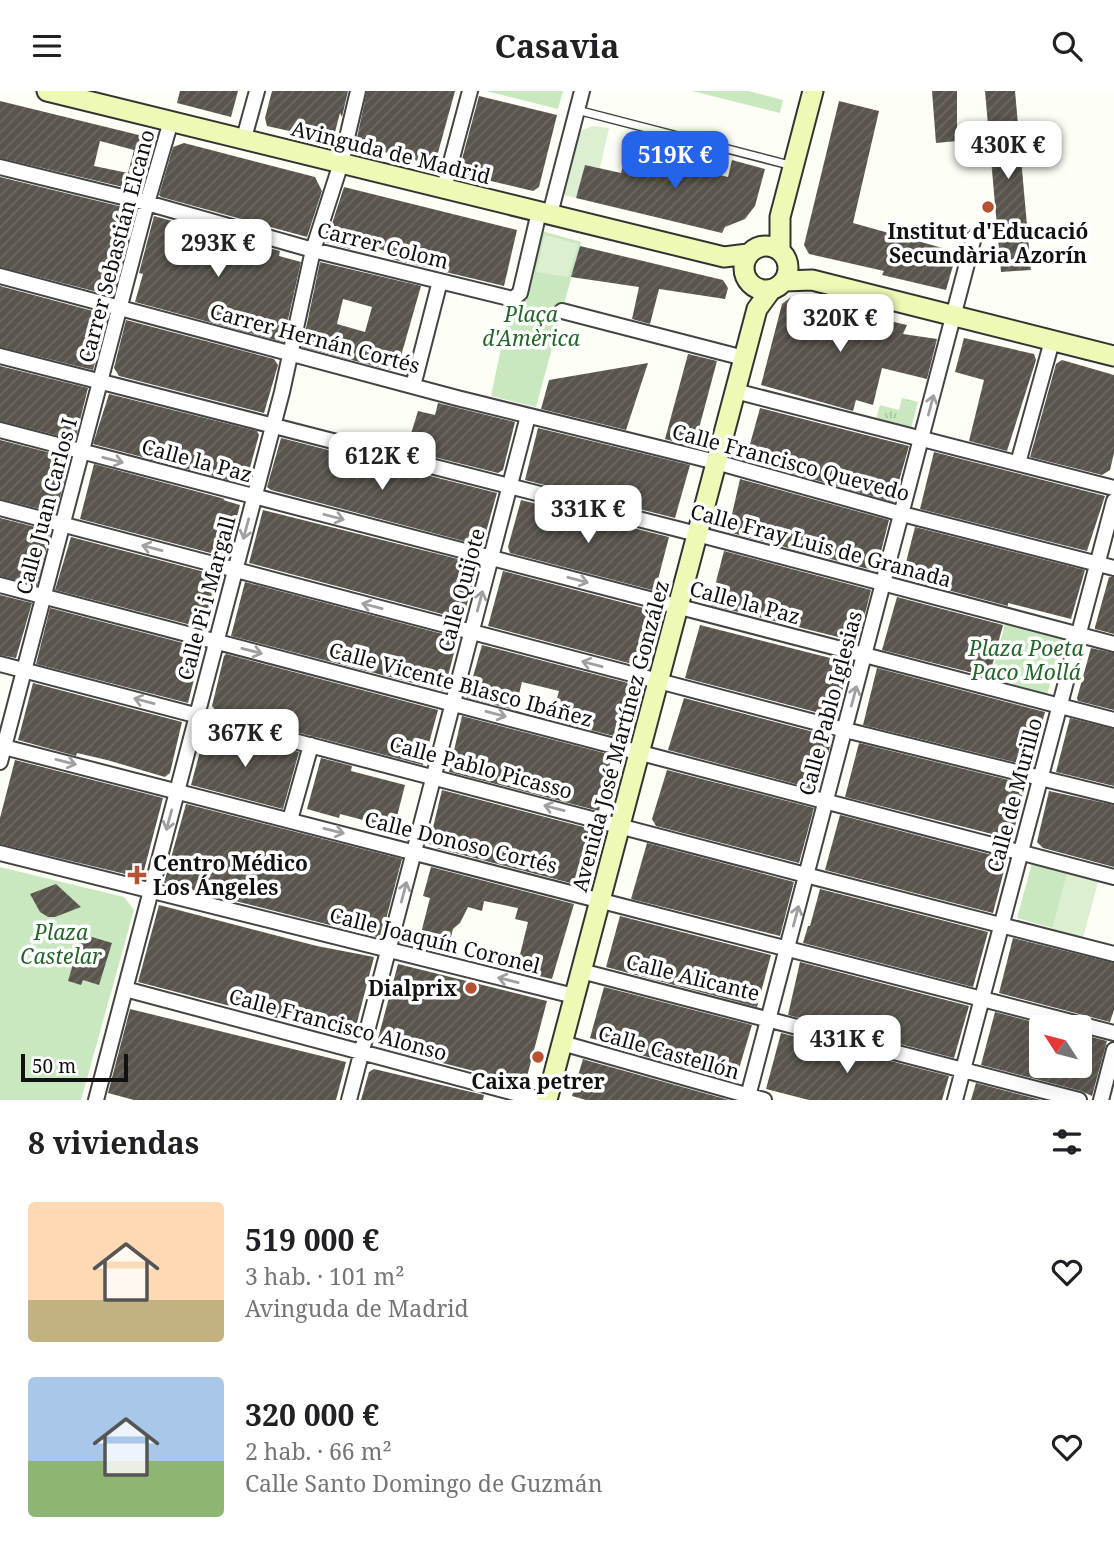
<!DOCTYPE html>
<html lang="es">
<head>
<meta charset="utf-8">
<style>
  :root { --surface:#fff; --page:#f2f2f2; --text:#202124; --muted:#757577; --accent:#2563eb }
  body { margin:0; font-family:"Noto Serif",serif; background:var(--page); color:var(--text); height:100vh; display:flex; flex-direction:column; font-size:26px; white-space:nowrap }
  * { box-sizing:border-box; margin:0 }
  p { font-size:23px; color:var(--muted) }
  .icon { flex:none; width:38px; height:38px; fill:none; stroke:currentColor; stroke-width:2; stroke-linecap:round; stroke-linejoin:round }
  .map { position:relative; height:1009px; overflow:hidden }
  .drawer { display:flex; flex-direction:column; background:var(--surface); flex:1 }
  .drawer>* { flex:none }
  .needle { width:46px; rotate:306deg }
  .tools { position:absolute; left:1029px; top:924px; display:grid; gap:14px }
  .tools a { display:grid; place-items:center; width:63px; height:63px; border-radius:7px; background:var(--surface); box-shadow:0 7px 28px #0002; font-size:35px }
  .scale { position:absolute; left:21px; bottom:18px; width:107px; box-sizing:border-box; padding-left:7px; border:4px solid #111; border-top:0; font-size:19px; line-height:24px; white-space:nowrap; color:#111; -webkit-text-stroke:5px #fff; paint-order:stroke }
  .price { position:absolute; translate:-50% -60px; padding:0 16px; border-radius:14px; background:#fff; color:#222; font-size:23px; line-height:46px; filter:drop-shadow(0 2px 4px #0008) }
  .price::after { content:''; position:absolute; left:50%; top:42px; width:21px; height:16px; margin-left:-10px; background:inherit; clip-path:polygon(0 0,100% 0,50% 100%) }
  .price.current { background:var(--accent); color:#fff }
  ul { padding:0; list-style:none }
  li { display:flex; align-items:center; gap:21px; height:175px; padding:0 28px }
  li span { display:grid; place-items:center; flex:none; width:196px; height:140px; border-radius:7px; color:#555 }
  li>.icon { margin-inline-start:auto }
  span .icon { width:84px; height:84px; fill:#fffc; stroke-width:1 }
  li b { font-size:30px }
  h2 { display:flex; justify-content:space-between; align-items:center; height:84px; padding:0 28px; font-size:30px }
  header { display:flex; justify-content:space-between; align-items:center; height:91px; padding:0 28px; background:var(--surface); font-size:32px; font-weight:700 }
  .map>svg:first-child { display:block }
</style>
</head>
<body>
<header><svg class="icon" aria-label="menu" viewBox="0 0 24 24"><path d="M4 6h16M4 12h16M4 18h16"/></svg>Casavia<svg class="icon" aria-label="search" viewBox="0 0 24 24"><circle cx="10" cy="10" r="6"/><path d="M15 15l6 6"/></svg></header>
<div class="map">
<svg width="1114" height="1009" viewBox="0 0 1114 1009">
  <defs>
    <pattern id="grass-tufts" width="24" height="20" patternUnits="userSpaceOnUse" patternTransform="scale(1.75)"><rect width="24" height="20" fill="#c9e8c0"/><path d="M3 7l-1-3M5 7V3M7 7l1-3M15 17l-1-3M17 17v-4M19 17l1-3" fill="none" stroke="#acc6a4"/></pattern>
    <pattern id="building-hatch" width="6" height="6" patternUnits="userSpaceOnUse" patternTransform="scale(1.75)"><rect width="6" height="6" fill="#59554d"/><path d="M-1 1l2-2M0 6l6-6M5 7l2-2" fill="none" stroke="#6c6962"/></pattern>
  </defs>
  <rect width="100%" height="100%" fill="#fdfef5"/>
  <path fill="url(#grass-tufts)" d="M902 307 918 311 911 337 876 328 880 314 899 319Z"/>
  <path fill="#c9e8c0" d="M486 0H563L558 18Z
    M692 0H748L783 9 780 22Z
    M542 140 581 151 536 316 491 305 510 214 525 207Z
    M1005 533 1063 548 1047 604 990 589Z
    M1032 772 1098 790 1083 846 1017 827Z
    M0 776 124 806 134 819 81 1009H0Z"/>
  <path fill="#dcefd1" d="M593 35 609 37 600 77 585 74 576 107 564 104 580 40Z
    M545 144 578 153 568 186 536 181Z
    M1067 782 1098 790 1083 846 1052 838Z"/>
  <path fill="url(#building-hatch)" fill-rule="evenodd" d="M180 0H238L231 26 177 12Z
    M272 0H348L342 26 340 22 334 45 325 48 267 35 265 27Z
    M367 0H455L436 69 430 73 358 54 356 51Z
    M932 0H957V50L936 52Z
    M985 0H1015L1031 179 1001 181Z
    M479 5 557 24 539 96 533 100 461 83 459 79Z
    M0 10 155 48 140 100 0 67ZM100 50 134 59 128 82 94 75Z
    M839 10 879 20 853 132 957 161 946 199 882 184 884 180 809 163 804 154Z
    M184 52 315 86 322 100 307 146 161 106 159 104 173 56Z
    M627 60 728 86 732 69 765 78 755 115 745 128 725 136 722 142 576 107 585 74 621 82Z
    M0 86 135 119 113 205 0 176Z
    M344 96 517 139 504 195 391 168 392 162 373 156 352 153 350 158 326 151Z
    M154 125 280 160 279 165 301 171 283 251 135 211 143 183 139 182Z
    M580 155 723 189 728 197 725 208 659 198 650 233 632 228 639 196 571 186Z
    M320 171 421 195 397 279 386 278 302 256ZM343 208 372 216 365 241 337 233Z
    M0 195 108 224 93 279 0 256Z
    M790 207 907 234 903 243 937 248 927 288 882 277 873 314 856 309 853 320 761 294 782 213Z
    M126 229 274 268 278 274 264 322 119 285 114 277Z
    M964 247 1034 263 1036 269 1007 360 969 350 984 289 955 281Z
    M688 263 717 270 694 356 665 348Z
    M1062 269 1114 284V362L1110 379 1102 384 1030 366 1056 273Z
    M648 272 626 339 541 318 549 289Z
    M0 275 88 297 75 349 0 330Z
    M109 303 257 340 259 344 246 391 244 393 93 353Z
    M438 312 515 331 503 379 498 382 406 359 418 320 435 324Z
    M760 317 909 355 893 411 756 372 747 364Z
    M538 337 690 374 675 427 525 389Z
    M281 347 497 402 482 455 271 399 267 396Z
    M0 349 67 366 69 370 56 422 0 408Z
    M934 361 1105 405 1087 460 920 418Z
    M94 373 225 408 223 409 240 414 226 466 80 428Z
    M740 388 889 429 876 480 728 441Z
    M521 409 669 446 656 496 652 499 510 462 508 456Z
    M263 419 478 473 464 524 461 528 249 472Z
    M0 427 47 439 50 443 37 494 0 485Z
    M915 436 1085 479 1071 528 1008 512V515L902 487Z
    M71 446 220 485 207 538 55 499Z
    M724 460 871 499 858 551 710 514Z
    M503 480 651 519 636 574 488 535Z
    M1109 486H1114V543L1095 538V536Z
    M245 491 458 547 444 600 231 545Z
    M0 504 32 512 16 567 0 564Z
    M897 506 1003 534 989 586 882 559Z
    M50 517 202 557 188 612 36 573Z
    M700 534 850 572 835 626 685 587Z
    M482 554 632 593 618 646 551 629 559 600 522 591 515 619 467 607Z
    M1091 557 1114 562V619L1078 610 1077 607Z
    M226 563 438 619 423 674 216 620 212 615 224 565Z
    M877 577 1045 621 1030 675 863 634Z
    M33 592 182 631 170 682 165 686 107 669 77 662 76 665 18 649Z
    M684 607 833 646 818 695 814 698 668 659Z
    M462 625 612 664 599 720 449 681Z
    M1070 627 1114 638V695L1056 681Z
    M206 638 299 661 283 718 191 694Z
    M859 652 1025 693 1012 748 845 706Z
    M321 667 352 675 351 680 405 694 394 737 340 723 339 727 307 718Z
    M15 669 163 707 142 787 0 753V727Z
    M667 679 814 717 799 772 656 735 652 728Z
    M442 699 595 739 578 794 436 757V755L429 753Z
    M1049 700 1114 714V776L1043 757 1037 751Z
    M186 713 402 768 381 847 164 792Z
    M840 724 1007 768 993 822 825 779Z
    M647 752 794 791 780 845 631 808Z
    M431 776 574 813 552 888 516 880 528 831 515 828 518 817 484 810 482 820 468 816 460 832 453 838 450 850 421 842 430 807 423 805Z
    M56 793 81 816 55 826H48L40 821 30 803Z
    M820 798 988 841 973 896 803 852 808 835H810Z
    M159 814 317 855 374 866 353 947 138 891Z
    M620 825 771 864 757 916 606 876Z
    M82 843 112 852 99 894 83 889 81 894 68 890Z
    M1013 847 1114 872V919L1110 931 999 902Z
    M800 871 969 915 954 967 788 924Z
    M398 873 547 910 525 993 376 955Z
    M604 896 752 934 735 991 634 962 635 959 590 947Z
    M130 918 346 971 336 1009H134L108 1002Z
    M995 921 1053 936H1041V975H1080V943L1107 950 1092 1005 1081 1000 981 974Z
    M781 942 949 985 942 1009H809L766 998Z
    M583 968 589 970 729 1009H586L572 1005Z
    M374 978 484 1004 483 1009H361L369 981Z
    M976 992 1041 1009H971Z"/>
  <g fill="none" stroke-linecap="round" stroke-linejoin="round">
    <g stroke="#444" stroke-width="10">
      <path id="lane" d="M577 19 793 75"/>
    </g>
    <g stroke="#444" stroke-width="18">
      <path id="street" d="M244 47 257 0
        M0 76 147 112 313 159 513 208 520 202 539 121
        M444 97 470 0
        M550 123 582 0
        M0 185 457 307 716 371 902 423 1114 477
        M562 220 744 267
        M0 265 697 443 1114 553
        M413 295 440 190
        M735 300 1114 397
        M0 339 1114 629
        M1018 372 1052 250
        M0 417 845 639 1114 705
        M0 494 1114 786
        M0 573 821 788 1114 863
        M0 655 1114 942
        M0 671 147 112 171 30
        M290 729 311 654
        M0 762 574 905
        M581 880 1079 1009
        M125 898 541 1009
        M562 952 764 1009
        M96 1009 282 301 313 159 341 72 358 0
        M349 1009 528 325
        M747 1009 974 146
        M955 1009 1114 410
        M1101 1009 1114 959"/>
    </g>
    <g stroke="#333" stroke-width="23">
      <path id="secondary" d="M47 0 724 166 748 163
        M744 177a22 22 0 1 1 44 0a22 22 0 1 1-44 0Z
        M780 160V126L813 0
        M785 190 812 189 1114 265
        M547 1009 757 218 771 199"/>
    </g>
    <use href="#lane" stroke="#fff" stroke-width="7"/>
    <use href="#street" stroke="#fff" stroke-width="14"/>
    <use href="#secondary" stroke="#edf9b5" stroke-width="19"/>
  </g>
  <defs><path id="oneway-shaft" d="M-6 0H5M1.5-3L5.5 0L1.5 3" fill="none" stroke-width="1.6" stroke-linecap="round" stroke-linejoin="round" transform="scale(1.75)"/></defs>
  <g stroke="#a0a0a0">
    <use href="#oneway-shaft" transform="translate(931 314) rotate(-75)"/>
    <use href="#oneway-shaft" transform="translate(113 369) rotate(15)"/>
    <use href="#oneway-shaft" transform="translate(334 426) rotate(15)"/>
    <use href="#oneway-shaft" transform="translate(246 438) rotate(105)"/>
    <use href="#oneway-shaft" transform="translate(152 457) rotate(-165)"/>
    <use href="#oneway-shaft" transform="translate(578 489) rotate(15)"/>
    <use href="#oneway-shaft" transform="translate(480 510) rotate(-75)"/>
    <use href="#oneway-shaft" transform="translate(372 515) rotate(-165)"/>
    <use href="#oneway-shaft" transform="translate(252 560) rotate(15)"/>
    <use href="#oneway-shaft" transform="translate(592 573) rotate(-165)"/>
    <use href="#oneway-shaft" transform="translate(854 605) rotate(-75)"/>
    <use href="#oneway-shaft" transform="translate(144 610) rotate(-165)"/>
    <use href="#oneway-shaft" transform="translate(496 623) rotate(15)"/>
    <use href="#oneway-shaft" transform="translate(66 671) rotate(14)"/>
    <use href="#oneway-shaft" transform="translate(554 717) rotate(-165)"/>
    <use href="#oneway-shaft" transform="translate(169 729) rotate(105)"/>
    <use href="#oneway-shaft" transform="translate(334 740) rotate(14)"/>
    <use href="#oneway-shaft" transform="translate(404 801) rotate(-75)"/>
    <use href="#oneway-shaft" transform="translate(796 825) rotate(-75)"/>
    <use href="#oneway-shaft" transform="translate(508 889) rotate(-166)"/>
  </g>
  <g fill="#b85131" stroke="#fff" stroke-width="2.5">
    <circle cx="988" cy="116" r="7"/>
    <path d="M133.5 773.5h7v7h7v7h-7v7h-7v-7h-7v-7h7z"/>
    <circle cx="471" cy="897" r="7"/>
    <circle cx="538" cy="966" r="7"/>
  </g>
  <g text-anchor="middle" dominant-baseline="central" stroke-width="7" stroke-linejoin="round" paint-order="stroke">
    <g font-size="21" fill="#111" stroke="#fff">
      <text transform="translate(391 61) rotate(14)">Avinguda de Madrid</text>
      <text transform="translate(383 154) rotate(14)">Carrer Colom</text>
      <text transform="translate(116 155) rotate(-75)">Carrer Sebastián Elcano</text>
      <text transform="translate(315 247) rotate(15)">Carrer Hernán Cortés</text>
      <text transform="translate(197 369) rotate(15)">Calle la Paz</text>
      <text transform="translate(791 371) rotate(15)">Calle Francisco Quevedo</text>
      <text transform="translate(46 415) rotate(-75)">Calle Juan Carlos I</text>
      <text transform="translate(821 454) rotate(15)">Calle Fray Luis de Granada</text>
      <text transform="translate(461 499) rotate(-75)">Calle Quijote</text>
      <text transform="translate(206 507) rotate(-75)">Calle Pi i Margall</text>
      <text transform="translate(745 511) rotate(15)">Calle la Paz</text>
      <text transform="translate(461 593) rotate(15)">Calle Vicente Blasco Ibáñez</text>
      <text transform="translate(830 612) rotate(-75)">Calle Pablo Iglesias</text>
      <text transform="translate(620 645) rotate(-75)">Avenida José Martínez González</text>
      <text transform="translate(481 676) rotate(15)">Calle Pablo Picasso</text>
      <text transform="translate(1014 704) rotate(-75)">Calle de Murillo</text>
      <text transform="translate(461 751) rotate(14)">Calle Donoso Cortés</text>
      <text transform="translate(435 849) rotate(14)">Calle Joaquín Coronel</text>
      <text transform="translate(693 886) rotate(14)">Calle Alicante</text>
      <text transform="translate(338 933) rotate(15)">Calle Francisco Alonso</text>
      <text transform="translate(669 961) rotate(16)">Calle Castellón</text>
    </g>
    <g font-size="21" font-weight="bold" fill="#111" stroke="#fff">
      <text x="988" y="140">Institut d'Educació<tspan x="988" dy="24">Secundària Azorín</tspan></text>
      <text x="153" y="772" text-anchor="start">Centro Médico<tspan x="153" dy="24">Los Ángeles</tspan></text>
      <text x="457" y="897" text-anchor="end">Dialprix</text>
      <text x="538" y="990">Caixa petrer</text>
    </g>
    <g font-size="21" font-style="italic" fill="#246529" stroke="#fff">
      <text x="531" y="223">Plaça<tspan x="531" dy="24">d'Amèrica</tspan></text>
      <text x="1026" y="557">Plaza Poeta<tspan x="1026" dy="24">Paco Mollá</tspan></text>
      <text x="61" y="841">Plaza<tspan x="61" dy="24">Castelar</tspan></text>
    </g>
  </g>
</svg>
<div class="tools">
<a><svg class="needle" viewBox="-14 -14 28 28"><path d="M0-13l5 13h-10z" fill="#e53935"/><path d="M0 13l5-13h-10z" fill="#757577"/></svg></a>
</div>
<div class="scale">50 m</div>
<b class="price" style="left:1008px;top:90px">430K €</b>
<b class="price current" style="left:675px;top:100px">519K €</b>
<b class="price" style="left:218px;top:188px">293K €</b>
<b class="price" style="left:840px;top:263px">320K €</b>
<b class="price" style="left:382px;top:401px">612K €</b>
<b class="price" style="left:588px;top:454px">331K €</b>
<b class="price" style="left:245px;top:678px">367K €</b>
<b class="price" style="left:847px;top:984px">431K €</b>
</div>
<section class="drawer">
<h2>8 viviendas<svg class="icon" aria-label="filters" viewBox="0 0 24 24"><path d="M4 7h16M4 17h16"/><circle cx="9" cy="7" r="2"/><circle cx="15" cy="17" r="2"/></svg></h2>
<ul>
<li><span style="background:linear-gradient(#ffd9b3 70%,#c2b280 0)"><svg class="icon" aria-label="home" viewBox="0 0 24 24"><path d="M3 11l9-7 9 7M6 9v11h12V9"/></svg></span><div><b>519 000 €</b><p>3 hab. · 101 m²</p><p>Avinguda de Madrid</p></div><svg class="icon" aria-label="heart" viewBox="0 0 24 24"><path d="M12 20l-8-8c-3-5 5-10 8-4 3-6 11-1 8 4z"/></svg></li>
<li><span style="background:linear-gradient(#a9c7e8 60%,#8fb573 0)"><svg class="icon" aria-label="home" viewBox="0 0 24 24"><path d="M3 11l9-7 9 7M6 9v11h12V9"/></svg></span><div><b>320 000 €</b><p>2 hab. · 66 m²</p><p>Calle Santo Domingo de Guzmán</p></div><svg class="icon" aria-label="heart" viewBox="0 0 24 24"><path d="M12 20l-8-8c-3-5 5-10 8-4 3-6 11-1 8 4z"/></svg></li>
</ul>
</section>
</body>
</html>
